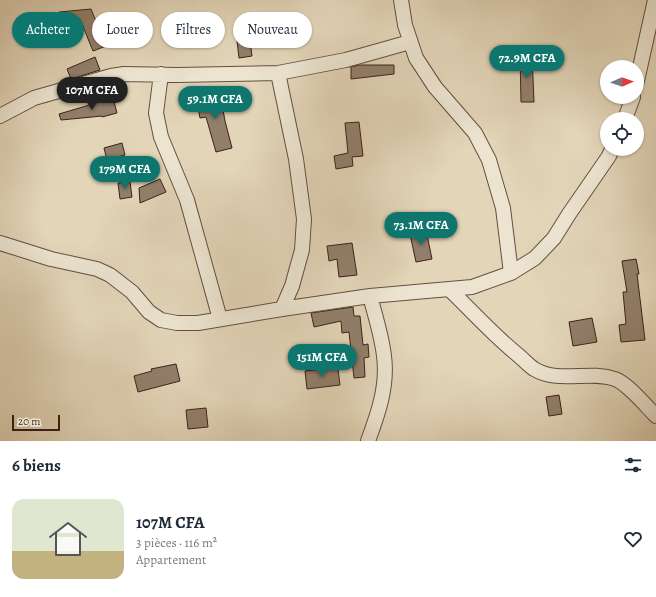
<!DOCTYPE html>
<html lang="fr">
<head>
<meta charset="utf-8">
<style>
  :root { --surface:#fff; --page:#f2f2f3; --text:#1f2937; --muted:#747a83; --line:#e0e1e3; --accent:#0f766e }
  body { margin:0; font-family:Alegreya,serif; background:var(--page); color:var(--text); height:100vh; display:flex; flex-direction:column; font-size:15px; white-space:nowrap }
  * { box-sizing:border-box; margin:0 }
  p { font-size:13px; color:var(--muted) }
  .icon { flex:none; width:22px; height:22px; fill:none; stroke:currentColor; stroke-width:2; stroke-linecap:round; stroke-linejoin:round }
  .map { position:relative; height:441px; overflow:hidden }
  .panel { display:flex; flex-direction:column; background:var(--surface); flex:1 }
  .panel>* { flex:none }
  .banner { position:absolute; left:12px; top:12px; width:400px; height:36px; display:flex; gap:8px }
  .needle { width:26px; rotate:88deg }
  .fabs { position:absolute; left:600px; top:60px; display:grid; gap:8px }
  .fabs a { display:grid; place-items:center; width:44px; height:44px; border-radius:50%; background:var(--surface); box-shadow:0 1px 3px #0004; font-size:20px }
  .scale { position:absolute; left:12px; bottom:10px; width:48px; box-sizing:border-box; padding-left:4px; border:2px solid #3b2218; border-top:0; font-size:11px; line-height:14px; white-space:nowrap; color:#3b2218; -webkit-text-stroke:3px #ece4d1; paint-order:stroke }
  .price { position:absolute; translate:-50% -34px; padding:0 9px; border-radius:14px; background:var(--accent); color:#fff; font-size:13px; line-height:26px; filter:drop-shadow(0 1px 2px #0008) }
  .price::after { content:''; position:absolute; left:50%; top:24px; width:12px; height:9px; margin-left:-6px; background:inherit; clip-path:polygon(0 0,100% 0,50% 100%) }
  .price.selected { background:#222; color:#fff }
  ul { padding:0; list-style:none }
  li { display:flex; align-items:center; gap:12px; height:100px; padding:0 12px }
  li+li { border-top:1px solid var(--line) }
  li span { display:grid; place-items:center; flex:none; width:112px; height:80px; border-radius:12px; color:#555 }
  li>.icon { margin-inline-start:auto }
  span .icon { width:48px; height:48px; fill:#fffc; stroke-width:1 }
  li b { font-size:17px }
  h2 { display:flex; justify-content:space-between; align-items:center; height:48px; padding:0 12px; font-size:17px }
  .pill { padding:0 14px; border-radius:18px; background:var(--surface); box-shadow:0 1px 3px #0004; font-size:14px; line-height:36px }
  .pill.selected { background:var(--accent); color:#fff }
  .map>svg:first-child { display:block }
</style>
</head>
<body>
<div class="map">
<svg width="656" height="441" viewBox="0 0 656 441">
  <rect width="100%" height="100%" fill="#e2d5b8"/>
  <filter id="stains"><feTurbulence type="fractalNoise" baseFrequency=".005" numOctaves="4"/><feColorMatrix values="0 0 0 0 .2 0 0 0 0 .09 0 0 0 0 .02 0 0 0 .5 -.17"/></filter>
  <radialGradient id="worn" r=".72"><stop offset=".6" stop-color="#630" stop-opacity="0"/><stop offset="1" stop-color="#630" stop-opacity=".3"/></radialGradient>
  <path fill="#927f6b" stroke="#3b2218" d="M91 9 106 46 93 51 82 24 61 26 59 12Z
    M250 40 252 56 239 58 237 41Z
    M532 54 534 102H521L520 55Z
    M95 57 100 70 71 79 67 69Z
    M359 65H394V74L351 79V67Z
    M220 93 225 121 232 148 216 152 206 117 200 118 196 97Z
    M113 98 117 113 102 117V116L61 120 59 114Z
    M359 122 363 156 352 157 353 166 336 169 334 156 348 153 345 123Z
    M122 143 125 155 107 160 104 148Z
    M160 179 166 192 140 203 139 188Z
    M130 182 132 197 120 199 118 183Z
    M426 230 432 259 416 262 410 234Z
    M352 243 357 275 339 277 337 259 329 261 327 246Z
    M636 259 639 274H637L645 340 621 342 619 325 626 324 623 292H627L622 261Z
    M353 307 354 316H360L363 345 368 344 369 357 364 358 365 377 354 378 349 332 342 333 341 321 314 327 311 313Z
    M592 318 597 342 573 346 569 322Z
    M176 364 180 381 138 392 134 376 152 371 151 369Z
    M322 369H338L340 385 307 389 305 371Z
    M559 395 562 414 549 416 546 397Z
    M206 408 208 427 188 429 186 410Z"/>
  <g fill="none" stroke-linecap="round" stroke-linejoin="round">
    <g stroke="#654f40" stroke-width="16">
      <path id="street" d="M401 0 405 25 416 58 435 87 475 133 489 160 503 208 511 273
        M278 73 296 159 304 219 302 250 292 286 282 309
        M161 74 156 113 161 137 187 200 220 319
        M637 81 655 0
        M0 116 34 98 111 76 124 74 178 75 278 73 346 60 410 42
        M625 119 633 97
        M0 243 51 259 97 269 110 275 132 292 149 312 161 320 177 323H198L282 309 370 296 472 287 511 273 535 258 554 238 569 214 609 156 612 149
        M449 289C472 311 493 335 518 355 523 359 528 365 534 369 559 384 589 370 615 379 627 383 646 406 656 416
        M368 441C378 414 388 386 384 356 382 337 375 315 370 296"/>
    </g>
    <use href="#street" stroke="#ece4d1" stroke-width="14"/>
  </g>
  <rect width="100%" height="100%" filter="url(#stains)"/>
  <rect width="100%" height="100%" fill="url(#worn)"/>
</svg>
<div class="fabs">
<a><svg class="needle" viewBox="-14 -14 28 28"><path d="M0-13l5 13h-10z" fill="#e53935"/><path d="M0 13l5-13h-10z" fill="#747a83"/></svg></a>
<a><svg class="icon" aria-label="locate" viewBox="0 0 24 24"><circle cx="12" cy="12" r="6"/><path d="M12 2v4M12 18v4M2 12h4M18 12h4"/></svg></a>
</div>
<div class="scale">20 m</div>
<b class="price" style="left:527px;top:79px">72.9M CFA</b>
<b class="price selected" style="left:92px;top:111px">107M CFA</b>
<b class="price" style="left:215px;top:120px">59.1M CFA</b>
<b class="price" style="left:125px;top:190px">179M CFA</b>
<b class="price" style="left:421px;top:246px">73.1M CFA</b>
<b class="price" style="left:322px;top:378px">151M CFA</b>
<div class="banner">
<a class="pill selected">Acheter</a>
<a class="pill">Louer</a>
<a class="pill">Filtres</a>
<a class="pill">Nouveau</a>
</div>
</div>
<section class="panel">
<h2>6 biens<svg class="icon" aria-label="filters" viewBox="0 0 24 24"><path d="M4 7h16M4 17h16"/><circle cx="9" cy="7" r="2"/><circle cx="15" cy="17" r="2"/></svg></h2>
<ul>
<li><span style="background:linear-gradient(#dfe7d0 65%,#c2b280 0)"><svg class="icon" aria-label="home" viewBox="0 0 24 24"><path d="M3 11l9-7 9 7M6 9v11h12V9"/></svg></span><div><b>107M CFA</b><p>3 pièces · 116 m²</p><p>Appartement</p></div><svg class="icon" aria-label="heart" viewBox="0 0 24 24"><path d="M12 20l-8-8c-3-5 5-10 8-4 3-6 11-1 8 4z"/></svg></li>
</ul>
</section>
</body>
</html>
